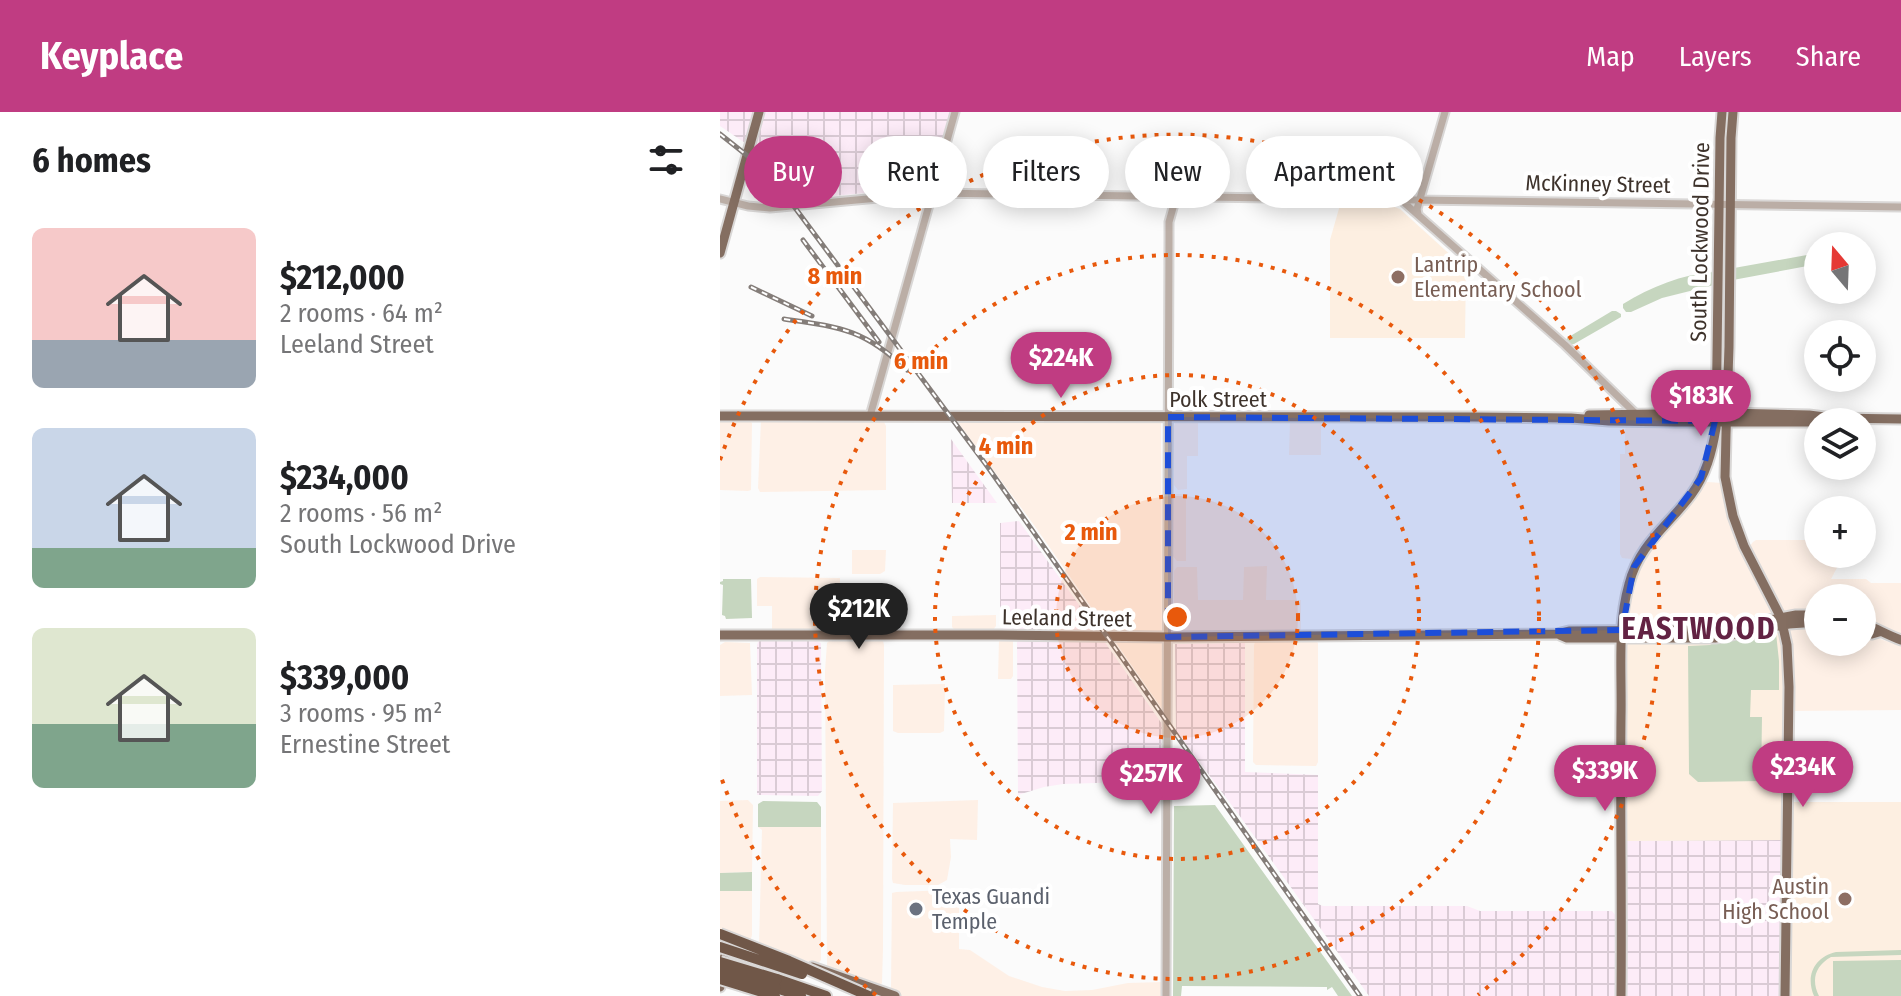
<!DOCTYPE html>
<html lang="en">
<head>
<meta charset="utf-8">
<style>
  :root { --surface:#fff; --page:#f6f6f6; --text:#202124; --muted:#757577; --accent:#c03c82 }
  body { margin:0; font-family:"Fira Sans Condensed",sans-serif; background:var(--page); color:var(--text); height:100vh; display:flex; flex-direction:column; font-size:30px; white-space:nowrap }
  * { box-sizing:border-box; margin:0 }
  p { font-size:26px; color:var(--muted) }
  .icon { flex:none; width:44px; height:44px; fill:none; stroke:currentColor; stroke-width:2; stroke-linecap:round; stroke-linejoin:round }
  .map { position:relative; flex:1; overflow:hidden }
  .sheet { display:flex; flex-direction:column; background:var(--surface); width:720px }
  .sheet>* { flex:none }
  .top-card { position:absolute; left:24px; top:24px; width:760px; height:72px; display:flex; gap:16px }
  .needle { width:52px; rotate:341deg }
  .controls { position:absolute; left:1084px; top:120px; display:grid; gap:16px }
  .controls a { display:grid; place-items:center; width:72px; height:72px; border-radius:50%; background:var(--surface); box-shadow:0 4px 20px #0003; font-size:40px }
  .price { position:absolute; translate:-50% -68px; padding:0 18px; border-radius:28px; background:var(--accent); color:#fff; font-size:26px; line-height:52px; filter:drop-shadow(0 2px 4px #0008) }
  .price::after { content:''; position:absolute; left:50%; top:48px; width:24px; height:18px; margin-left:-12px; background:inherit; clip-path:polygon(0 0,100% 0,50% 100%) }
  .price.active { background:#222; color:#fff }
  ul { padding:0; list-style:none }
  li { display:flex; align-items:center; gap:24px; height:200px; padding:0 32px }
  li span { display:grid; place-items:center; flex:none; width:224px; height:160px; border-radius:12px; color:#555 }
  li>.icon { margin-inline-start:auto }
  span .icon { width:96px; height:96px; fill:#fffc; stroke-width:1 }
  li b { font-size:34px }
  h2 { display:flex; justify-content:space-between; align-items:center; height:96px; padding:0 32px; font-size:34px }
  .chip { padding:0 28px; border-radius:36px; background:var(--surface); box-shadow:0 4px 20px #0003; font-size:28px; line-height:72px }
  .chip.active { background:var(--accent); color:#fff }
  header { display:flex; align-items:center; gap:48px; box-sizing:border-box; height:112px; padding:0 40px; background:var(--accent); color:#fff }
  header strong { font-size:38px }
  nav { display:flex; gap:44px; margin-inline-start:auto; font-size:28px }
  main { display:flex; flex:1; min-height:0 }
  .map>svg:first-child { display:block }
</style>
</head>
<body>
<header>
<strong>Keyplace</strong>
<nav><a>Map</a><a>Layers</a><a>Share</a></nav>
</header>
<main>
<section class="sheet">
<h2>6 homes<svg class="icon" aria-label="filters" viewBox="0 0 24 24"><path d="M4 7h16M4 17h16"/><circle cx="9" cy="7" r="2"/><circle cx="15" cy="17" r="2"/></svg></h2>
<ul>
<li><span style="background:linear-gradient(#f6c9c9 70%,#9aa5b1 0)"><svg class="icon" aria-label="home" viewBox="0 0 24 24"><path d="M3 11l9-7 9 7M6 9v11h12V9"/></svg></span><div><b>$212,000</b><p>2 rooms · 64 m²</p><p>Leeland Street</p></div></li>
<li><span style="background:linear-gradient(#c9d6e8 75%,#7fa58c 0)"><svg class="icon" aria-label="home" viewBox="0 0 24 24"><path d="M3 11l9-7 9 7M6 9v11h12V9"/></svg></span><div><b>$234,000</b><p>2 rooms · 56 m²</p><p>South Lockwood Drive</p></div></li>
<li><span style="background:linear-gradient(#dfe7d0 60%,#7fa58c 0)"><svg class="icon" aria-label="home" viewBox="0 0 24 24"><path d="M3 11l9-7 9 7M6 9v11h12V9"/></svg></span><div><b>$339,000</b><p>3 rooms · 95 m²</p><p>Ernestine Street</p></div></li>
</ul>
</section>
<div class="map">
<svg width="1181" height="884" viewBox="0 0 1181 884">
  <defs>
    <pattern id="industrial-grid" width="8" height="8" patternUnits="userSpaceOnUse" patternTransform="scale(2)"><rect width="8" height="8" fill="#fdecf8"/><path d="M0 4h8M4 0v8" fill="none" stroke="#dacbd5"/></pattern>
  </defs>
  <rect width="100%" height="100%" fill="#fbfbfb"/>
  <path fill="#fef0e6" d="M29 308 32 311 31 378 28 379 0 378V309Z
    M41 308H163L166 314V378L40 380 38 376Z
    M313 308 435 309 441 311 442 597 314 413 237 309Z
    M598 308 601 311V343H569L570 309Z
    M460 309H478V344H467V377L458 378 454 373 453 317 455 311Z
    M908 313 992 315 988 338 982 356 970 377 938 411 913 446 911 447 902 446 900 442V342H905V317Z
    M988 370 1001 371 1010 409 1020 436 1055 503 996 514H906L909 480 916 460 925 442 983 371Z
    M456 382H466V449H457L453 444V386Z
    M1036 428H1098V442H1119V452L1111 467H1146L1151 471H1181V522L1142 509V486H1098V500L1064 502 1032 443 1029 435 1033 430Z
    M132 438H166L165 459 160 462H132Z
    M547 454 546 488H581V519H456L454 517V459L457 455H477L478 488H523L524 455Z
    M40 465 120 466V492H109V518L52 519V494H37V467Z
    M276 503V514L273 518H235L232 515V504Z
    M1098 513V530H1142V521L1181 534V598L1071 599 1072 547 1068 520 1071 516Z
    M160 528 163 529 164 533 163 837 162 871 159 875 109 857 107 853 105 559 107 531 109 529Z
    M279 528 293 529V564L291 567H278Z
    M539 529H596L598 531V650L596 654 536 653 533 650 534 533 535 530Z
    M5 530 30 531 32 583 0 584V533Z
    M225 572 224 619 220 621H178L173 619V573Z
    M28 688 33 693 32 760 0 761V689Z
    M258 688 257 728 230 727 231 745 227 768 218 773H185L173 771 172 767 173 691Z
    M38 715H101V848L97 852 39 833 42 718Z
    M230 778H239V837L250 838 289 864 322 875 345 879 372 878 408 871 442 870V884H181L175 882 171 876 172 781 176 780Z
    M0 779H32V823L30 830 0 821Z"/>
  <path fill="url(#industrial-grid)" d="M0 0H230L209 75 81 87 25 31 0 14Z
    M231 327 277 391H232Z
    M299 409 377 518 282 517 280 510V411Z
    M41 528H95L101 531 102 679 98 684 37 683V533L38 530Z
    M300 528 384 529 442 612 441 669 343 672 324 675 298 683 297 530Z
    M525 531V660L598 663V792L603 794H747L760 799H892L896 804 895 884H649L519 703 456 619 455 532Z
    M1062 728 1060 884H903L904 729Z"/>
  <path fill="#fdefe1" d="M620 93H669L680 97 746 157 745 226H610V128Z
    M1058 517 1063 536V551L1062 728 904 729 906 530Z
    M1071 690H1181V884H1068Z"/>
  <path fill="#c6d6bf" d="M1098 141V152L1013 168 1014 156Z
    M994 160V173L942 186 911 200H906L903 196V192C931 175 962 162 994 160Z
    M892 199H896L901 202V205L854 232 849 233 846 230 847 226Z
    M3 467H31L32 506 6 507 5 504 2 503 3 473 0 472V470L3 469Z
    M1056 521 1059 549V578H1031L1030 605H1042L1041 669 978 670 969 662 968 534 990 533 993 531Z
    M43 689 97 690 101 695V715H38V692Z
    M495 693 632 884H618L612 875 607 878V875L462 874 461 884H453L454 694Z
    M32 760V779H0V761Z
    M1181 838V843L1111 845C1095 854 1091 868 1099 884H1094C1085 863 1095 845 1116 840Z
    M1181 848V884H1113V849Z"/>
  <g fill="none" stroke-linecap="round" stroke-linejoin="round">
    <g stroke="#d9d7d6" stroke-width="11">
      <path id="minor" d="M0 87 28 94 50 96 212 81 1181 95
        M680 87 845 233 916 302
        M698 102 697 97 725 0
        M150 304 235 0
        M446 884 449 128V110L456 85"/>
    </g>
    <g stroke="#d9d7d6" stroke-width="13">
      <path id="major" d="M1013 0 1011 26 1009 235 1006 322 1005 365 1008 380 1013 404 1024 434 1061 506 1067 533 1069 575 1065 884
        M0 141 39 0
        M869 303 1006 301 1089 303 1112 306 1181 307
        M0 304 753 305 851 306 889 309 956 310H1089L1112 306
        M1142 511C1156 516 1167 523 1181 528
        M1142 519 1152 522 1159 520
        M0 523H279L448 525 837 522 849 519 995 518 1076 503H1098
        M840 523 847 526H995L1069 512 1098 510
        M92 855 175 884
        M0 875 3 848 7 840 21 837 36 839
        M901 884C902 791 900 698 901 605 902 561 897 514 909 472 919 432 948 414 971 383 986 363 992 340 996 316L1000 26 1002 0"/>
    </g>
    <g stroke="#d9d7d6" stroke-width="14">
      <path id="highway" d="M57 867 106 884
        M56 876 81 884"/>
    </g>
    <use href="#minor" stroke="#bbaea6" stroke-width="7"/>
    <use href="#major" stroke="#846e61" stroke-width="9"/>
    <use href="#highway" stroke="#705748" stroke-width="10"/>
    <g stroke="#847d79" stroke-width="5">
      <path id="rail" d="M0 22 34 49 64 81 267 354 640 884
        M83 128 159 230
        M31 175 92 204
        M64 207C120 215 144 217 187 258"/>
    </g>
    <use href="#rail" stroke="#fff" stroke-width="2" stroke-dasharray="6" stroke-linecap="butt"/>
    <g stroke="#d9d7d6" stroke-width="14" stroke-linecap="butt">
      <path id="highway-bridge" d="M0 822 69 849 149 884
        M0 835 82 862
        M0 850 57 867
        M0 858 56 876
        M0 867 55 884"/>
    </g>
    <use href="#highway-bridge" stroke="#705748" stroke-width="10"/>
  </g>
  <path fill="#1d4ed8" fill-opacity="0.2" stroke="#1d4ed8" stroke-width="6" stroke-dasharray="16 10" stroke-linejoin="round" d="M448 305 995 309 981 366 914 455 902 518 448 525Z"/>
  <circle cx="457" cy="505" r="121" fill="#e8590c" fill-opacity=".12"/>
  <g fill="none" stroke="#e8590c" stroke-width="4" stroke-dasharray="4 8">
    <circle cx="457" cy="505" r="121"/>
    <circle cx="457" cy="505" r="242"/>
    <circle cx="457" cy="505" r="362"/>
    <path d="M156 883A483 483 0 0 1 0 662M0 348A483 483 0 1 1 758 883"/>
  </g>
  <g fill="#8d6e63" stroke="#fff" stroke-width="3">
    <circle cx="678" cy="165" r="8"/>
    <circle cx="1125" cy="787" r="8"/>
  </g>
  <circle fill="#6b7280" stroke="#fff" stroke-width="3" cx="196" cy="797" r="8"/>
  <g text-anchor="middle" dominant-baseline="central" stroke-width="8" stroke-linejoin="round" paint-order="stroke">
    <g font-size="22" fill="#3e332c" stroke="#fff">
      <text transform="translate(878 72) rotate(1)">McKinney Street</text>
      <text transform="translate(980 130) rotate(-89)">South Lockwood Drive</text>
      <text x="498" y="287">Polk Street</text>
      <text transform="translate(347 506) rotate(1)">Leeland Street</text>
    </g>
    <g font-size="22" fill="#785e54" stroke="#fff" text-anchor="start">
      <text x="694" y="152">Lantrip<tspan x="694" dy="25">Elementary School</tspan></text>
      <text x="1109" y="774" text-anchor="end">Austin<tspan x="1109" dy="25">High School</tspan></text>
    </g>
    <g font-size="22" fill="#5b616d" stroke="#fff" text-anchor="start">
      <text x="212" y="784">Texas Guandi<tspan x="212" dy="25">Temple</tspan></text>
    </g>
    <g font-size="30" font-weight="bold" letter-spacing="2" fill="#622243" stroke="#fff">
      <text x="979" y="517">EASTWOOD</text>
    </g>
  </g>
  <circle cx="457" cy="505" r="12" fill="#e8590c" stroke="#fff" stroke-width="4"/>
  <g font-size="24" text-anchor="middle" font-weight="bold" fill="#e8590c" stroke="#fff" stroke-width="8" stroke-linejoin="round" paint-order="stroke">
    <text x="115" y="172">8 min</text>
    <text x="201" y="257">6 min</text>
    <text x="286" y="342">4 min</text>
    <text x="371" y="428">2 min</text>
  </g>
</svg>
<div class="controls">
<a><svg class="needle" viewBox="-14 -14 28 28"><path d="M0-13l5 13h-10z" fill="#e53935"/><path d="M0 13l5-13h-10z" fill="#757577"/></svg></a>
<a><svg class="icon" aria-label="locate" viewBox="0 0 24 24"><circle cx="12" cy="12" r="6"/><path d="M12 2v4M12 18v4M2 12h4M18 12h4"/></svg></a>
<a><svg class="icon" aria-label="layers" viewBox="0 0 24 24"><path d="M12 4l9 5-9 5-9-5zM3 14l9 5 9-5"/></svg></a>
<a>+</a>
<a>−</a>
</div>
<b class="price" style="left:341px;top:288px">$224K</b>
<b class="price" style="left:981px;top:326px">$183K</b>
<b class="price active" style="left:139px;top:539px">$212K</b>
<b class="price" style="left:1083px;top:697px">$234K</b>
<b class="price" style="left:885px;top:701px">$339K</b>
<b class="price" style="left:431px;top:704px">$257K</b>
<div class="top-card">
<a class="chip active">Buy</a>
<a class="chip">Rent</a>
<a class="chip">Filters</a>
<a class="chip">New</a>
<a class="chip">Apartment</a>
</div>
</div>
</main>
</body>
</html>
